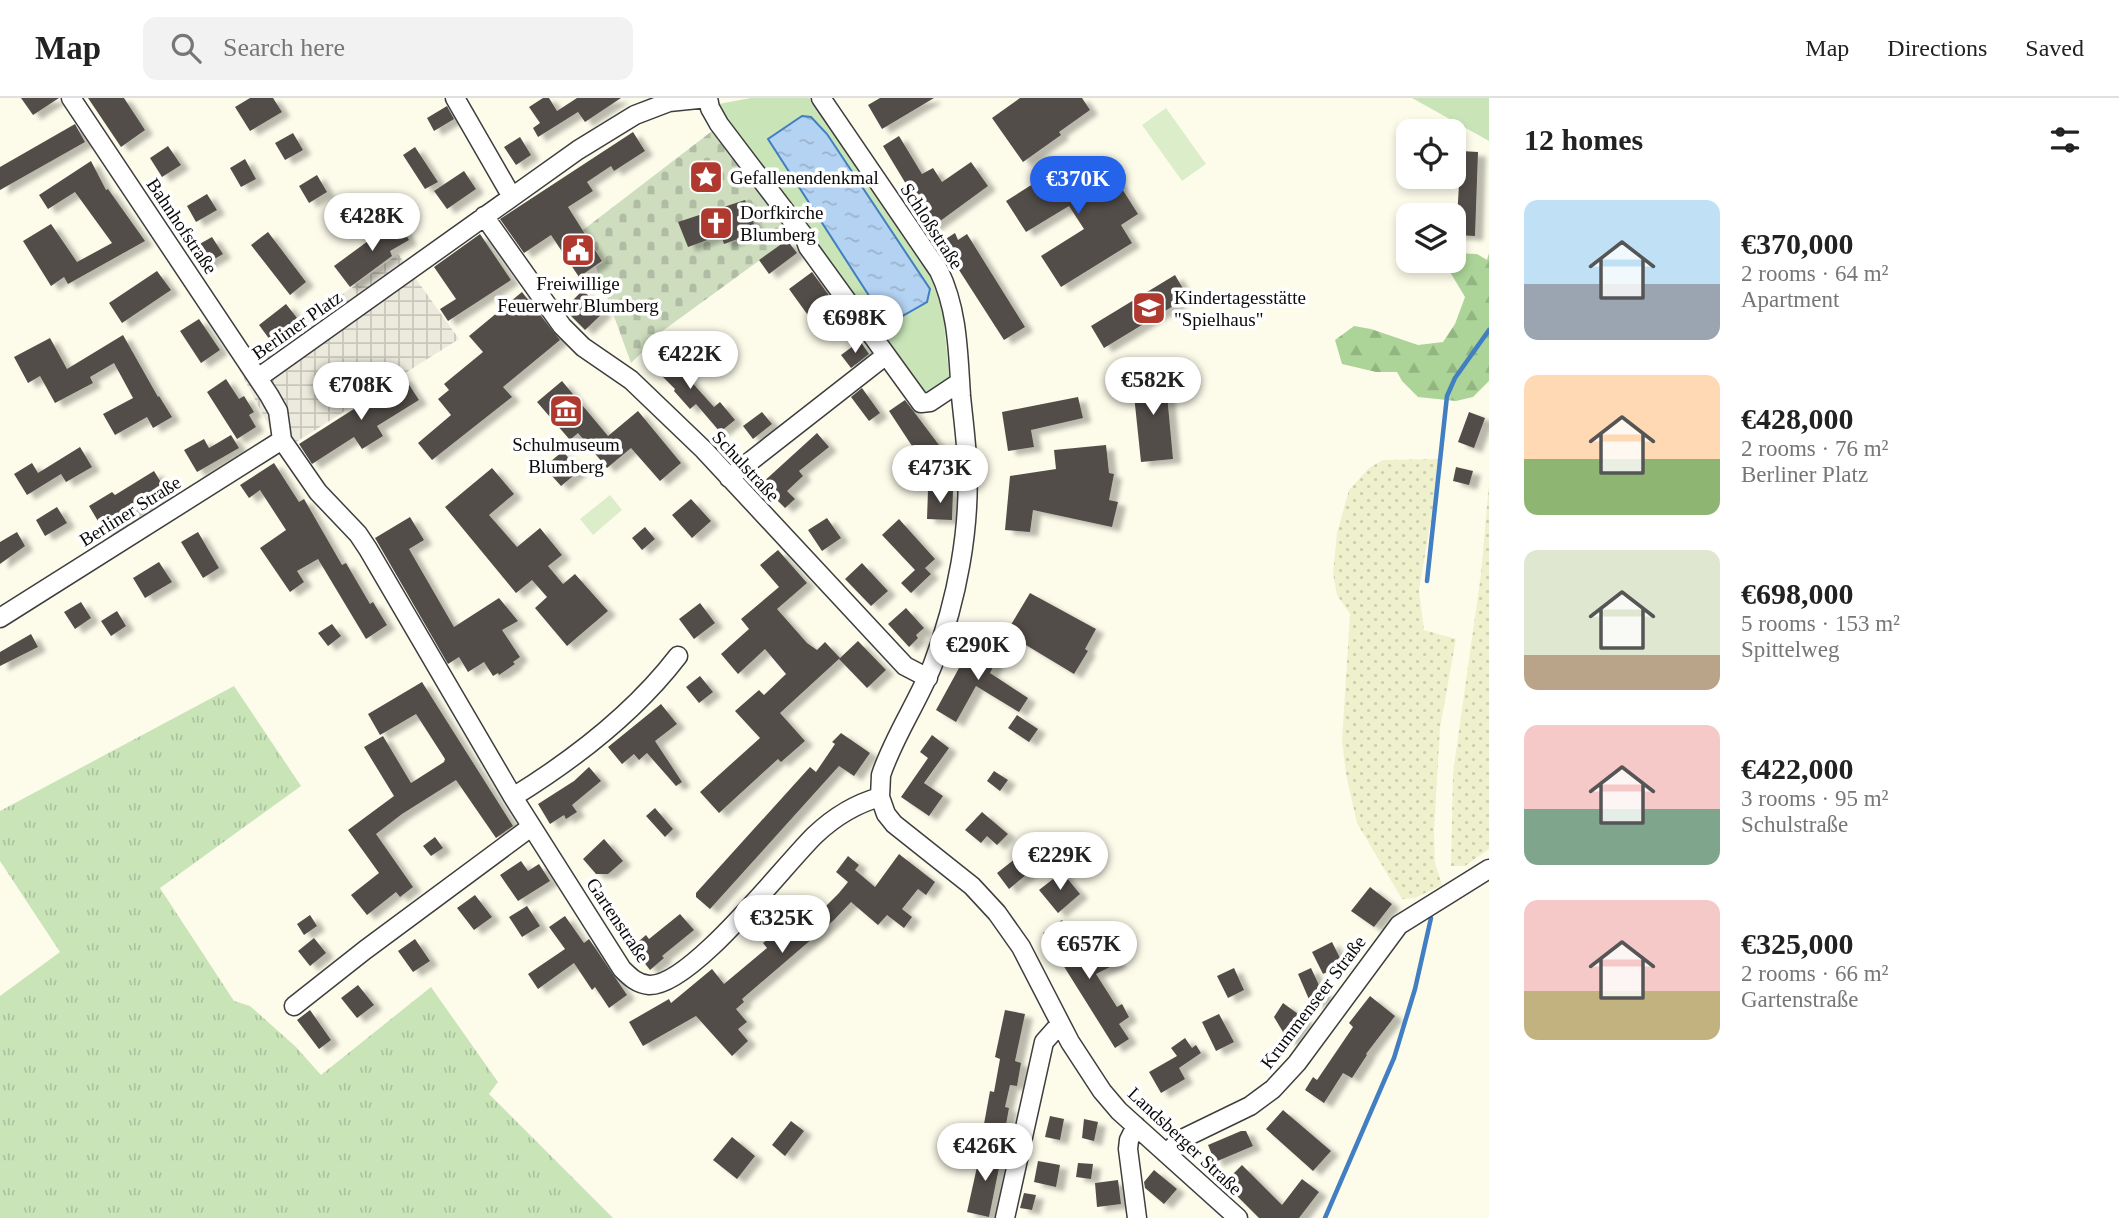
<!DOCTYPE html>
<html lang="en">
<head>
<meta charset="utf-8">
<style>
  :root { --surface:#fff; --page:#f2f2f2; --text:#222; --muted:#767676; --line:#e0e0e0; --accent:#2563eb }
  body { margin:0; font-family:Georgia,serif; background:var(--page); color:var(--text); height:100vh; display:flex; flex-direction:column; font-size:26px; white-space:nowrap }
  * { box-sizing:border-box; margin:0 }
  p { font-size:23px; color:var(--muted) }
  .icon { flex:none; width:38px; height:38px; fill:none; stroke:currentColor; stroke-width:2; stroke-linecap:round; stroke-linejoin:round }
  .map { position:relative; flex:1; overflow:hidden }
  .sheet { display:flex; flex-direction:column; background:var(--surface); width:630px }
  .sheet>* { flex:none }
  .tools { position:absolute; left:1396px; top:21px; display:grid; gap:14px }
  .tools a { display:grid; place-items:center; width:70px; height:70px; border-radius:14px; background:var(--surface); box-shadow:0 4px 10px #0003; font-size:35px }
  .price { position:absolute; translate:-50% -60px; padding:0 16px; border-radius:24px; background:#fff; color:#222; font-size:23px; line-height:46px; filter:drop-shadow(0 2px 4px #0008) }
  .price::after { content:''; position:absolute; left:50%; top:42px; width:21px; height:16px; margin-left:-10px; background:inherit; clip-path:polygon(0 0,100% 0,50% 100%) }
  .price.selected { background:var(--accent); color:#fff }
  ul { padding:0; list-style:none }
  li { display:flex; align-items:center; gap:21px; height:175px; padding:0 35px }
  li span { display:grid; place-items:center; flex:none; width:196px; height:140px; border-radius:14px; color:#555 }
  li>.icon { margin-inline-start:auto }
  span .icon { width:84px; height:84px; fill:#fffc; stroke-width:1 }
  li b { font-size:30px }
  h2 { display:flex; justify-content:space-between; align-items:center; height:84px; padding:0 35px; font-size:30px }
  header { display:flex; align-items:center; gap:42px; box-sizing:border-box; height:98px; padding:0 35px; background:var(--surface); border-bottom:2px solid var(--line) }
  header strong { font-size:33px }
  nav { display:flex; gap:38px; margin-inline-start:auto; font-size:24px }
  .search { width:490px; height:63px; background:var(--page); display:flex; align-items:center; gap:18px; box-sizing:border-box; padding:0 24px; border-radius:14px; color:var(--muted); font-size:26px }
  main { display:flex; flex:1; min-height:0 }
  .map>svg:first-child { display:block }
</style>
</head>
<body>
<header>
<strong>Map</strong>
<div class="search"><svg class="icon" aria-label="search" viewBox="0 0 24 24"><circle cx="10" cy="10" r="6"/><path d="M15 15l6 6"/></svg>Search here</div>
<nav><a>Map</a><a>Directions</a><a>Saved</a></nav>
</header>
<main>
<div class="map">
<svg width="1489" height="1120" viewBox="0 0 1489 1120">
  <defs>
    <pattern id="farmland-dots" width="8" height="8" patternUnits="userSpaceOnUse" patternTransform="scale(1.75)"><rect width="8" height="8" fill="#eff1cd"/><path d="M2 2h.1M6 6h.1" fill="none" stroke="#cccdaf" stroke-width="1.8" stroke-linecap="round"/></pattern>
    <pattern id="grass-tufts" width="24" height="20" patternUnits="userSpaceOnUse" patternTransform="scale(1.75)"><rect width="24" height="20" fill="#c9e5b8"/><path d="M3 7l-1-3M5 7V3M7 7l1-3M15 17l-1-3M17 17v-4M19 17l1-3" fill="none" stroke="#abc39d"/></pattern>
    <pattern id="forest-firs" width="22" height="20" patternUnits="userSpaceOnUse" patternTransform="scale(1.75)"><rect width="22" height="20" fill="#acd498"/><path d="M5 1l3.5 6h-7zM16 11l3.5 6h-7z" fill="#93b582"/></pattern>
    <pattern id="cemetery-stones" width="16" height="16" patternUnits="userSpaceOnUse" patternTransform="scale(1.75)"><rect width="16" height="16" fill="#cfddbf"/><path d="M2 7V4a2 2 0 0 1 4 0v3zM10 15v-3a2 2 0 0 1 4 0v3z" fill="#b0bca3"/></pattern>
    <pattern id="plaza-grid" width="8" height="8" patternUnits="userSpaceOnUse" patternTransform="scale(1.75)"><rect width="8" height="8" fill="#eceadc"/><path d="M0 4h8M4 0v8" fill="none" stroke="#c9c7bb"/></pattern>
    <pattern id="water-ripples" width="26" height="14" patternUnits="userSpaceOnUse" patternTransform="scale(1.75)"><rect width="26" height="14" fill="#b4d2f1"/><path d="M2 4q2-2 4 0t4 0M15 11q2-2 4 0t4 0" fill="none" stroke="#99b3cd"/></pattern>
    <filter id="shadow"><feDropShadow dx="8" dy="4.5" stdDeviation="2" flood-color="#0004"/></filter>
  </defs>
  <rect width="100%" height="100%" fill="#fdfceb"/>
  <path fill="url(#farmland-dots)" d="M1441 361 1419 493 1424 532 1456 541 1440 630 1434 734 1435 765 1442 787 1415 800 1402 801 1357 725 1346 676 1342 642 1350 516 1337 497 1333 475 1337 435 1349 392 1369 370 1383 362Z
    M1489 385V751L1465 768H1451L1453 675 1481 476Z"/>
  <path fill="url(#grass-tufts)" d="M234 588 301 688 160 790 234 903 250 908 296 949 321 977 431 889 498 984 489 996 613 1120H0V898L60 854 0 763V713Z"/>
  <path fill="url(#forest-firs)" d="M1454 155 1477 156 1487 162 1489 155V283L1473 299 1456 303 1418 299 1402 283 1397 274H1376L1342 266 1335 242 1354 228 1371 231 1418 247 1443 244 1455 226 1465 199 1450 174 1451 163H1454Z"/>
  <path fill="url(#cemetery-stones)" d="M716 30 794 137 657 237 658 239 631 265 596 169 603 164 583 132Z"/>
  <path fill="#c9e5b8" d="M751 0H809L926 170 942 202 950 287 931 300 905 277 906 268 883 234 874 231 713 7Z
    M1412 0H1489V43Z"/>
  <path fill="#dcedc9" d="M1166 10 1206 66 1182 83 1142 27Z
    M610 397 622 412 593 437 580 421Z"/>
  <path fill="url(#plaza-grid)" d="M398 156 459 241 282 353 239 271Z"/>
  <path fill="url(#water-ripples)" stroke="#417ec2" stroke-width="2" d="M802 18 811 19 827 36 930 191 927 204 892 224 884 221 768 41Z"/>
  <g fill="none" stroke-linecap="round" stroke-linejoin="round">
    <path stroke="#417ec2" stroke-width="4.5" d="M1427 483 1447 298 1455 280 1489 232
      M1325 1120 1394 960 1415 891 1431 820"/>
  </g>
  <path fill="#534e49" filter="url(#shadow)" d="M21 0H59L33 17Z
    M88 0H124L145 32 121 49Z
    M250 0H273L282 14 250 33 235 9Z
    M543 0H549L557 13 577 0H621L585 24 578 14 538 39 533 30 540 25 529 9Z
    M880 0H934L882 31 868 7Z
    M1020 0H1082L1090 12 1059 34 1061 37 1023 64 992 20Z
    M447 8 454 21 434 33 427 20Z
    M75 26 85 44 0 92V69Z
    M633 34 645 53 614 73 611 68 587 84 593 93 568 109 602 163 579 179 551 137 524 155 500 121Z
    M293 35 303 52 285 62 275 45Z
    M899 38 922 76 933 70 942 84 971 64 988 88 932 129 883 48Z
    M520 39 531 57 516 67 504 49Z
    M168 48 181 67 162 79 150 60Z
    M415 49 438 84 425 91 403 57Z
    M1461 53 1478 54 1475 138 1456 137Z
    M1077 58 1088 75 1105 64 1138 116 1121 127 1132 145 1061 189 1041 158 1084 131 1069 108 1026 134 1006 103Z
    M245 61 256 81 241 89 230 70Z
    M91 63 106 92 108 91 145 143 68 186 64 179 51 188 23 143 51 126 77 164 112 145 75 94 48 111 39 97Z
    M464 73 476 91 447 111 434 93Z
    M317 77 327 94 309 105 299 88Z
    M207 96 217 112 196 124 187 108Z
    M745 102 757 134 724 146 721 137 688 149 678 124Z
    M396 119 409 142 390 153 392 158 350 189 334 168 379 135 376 130Z
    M268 134 306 184 290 197 251 147Z
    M955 135 958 142 967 136 1025 229 1004 242 941 144Z
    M480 136 511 182 448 223 440 211 456 201 434 169Z
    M212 139 223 156 199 170 189 152Z
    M787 142 797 155 769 176 759 162Z
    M157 173 171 192 122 225 109 205Z
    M812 174 838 210 815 227 789 191Z
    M1175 177 1188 199 1104 250 1091 228Z
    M583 192 604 214 585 232 564 211Z
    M522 194 560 242 503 289 512 299 432 362 418 345 451 317 438 301 449 292 444 286 483 254 469 238Z
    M286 206 301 225 273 246 259 227Z
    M199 221 220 252 201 265 180 233Z
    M123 237 158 299 159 298 172 319 153 330 147 319 115 337 103 316 133 300 114 265 90 279 93 285 55 305 40 278 28 285 14 259 50 240 67 271Z
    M860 243 869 256 851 270 841 257Z
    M661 250 714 309 720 304 735 322 720 334 696 306 690 311 674 293 675 291 647 263Z
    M1165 275 1173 361 1141 364 1132 278Z
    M404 279 419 302 377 328 383 338 362 351 354 339 312 366 299 346Z
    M226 281 239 301 244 298 254 314 249 317 256 329 237 341 207 294Z
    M562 283 608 338 638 313 681 365 660 383 631 350 607 370 578 335 570 342 537 304Z
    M862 290 880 315 869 323 851 299Z
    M1078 299 1083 320 1031 332 1034 349 1008 353 1002 314Z
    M905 302 942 351 924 364 922 361 902 378 892 366 912 348 889 313Z
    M762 314 772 326 753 341 743 328Z
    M1469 314 1485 320 1474 350 1458 344Z
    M817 335 829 349 799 373 803 378 787 393 795 401 785 410 761 386Z
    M231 337 239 350 197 374 184 352 204 341 209 350Z
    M1106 347 1109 375 1114 376 1109 402 1118 404 1112 429 1033 412 1030 434 1005 432 1010 378 1056 371 1054 352Z
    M80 349 92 369 66 384 61 376 27 397 14 376 32 365 38 375Z
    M563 353 579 373 561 388 544 369Z
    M274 365 299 404 304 401 342 467 346 465 370 506 373 504 387 527 366 541 318 461 297 473 304 484 290 494 260 450 286 432 260 392 249 400 240 387Z
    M1456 369 1473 373 1469 387 1453 383Z
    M492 370 514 396 489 417 517 449 540 430 562 457 548 468 563 486 575 476 608 513 567 548 535 510 547 499 532 482 516 495 445 409Z
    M154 373 167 394 127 418 129 421 105 435 89 408 112 394 115 397Z
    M928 392 953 393 952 422 927 421Z
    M691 401 711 423 692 440 672 417Z
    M57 409 67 425 45 438 36 422Z
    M410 419 424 442 409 451 454 529 499 500 518 523 502 532 520 559 513 564 515 566 499 577 498 575 493 578 484 564 468 574 459 559 448 566 375 440Z
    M827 420 841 440 822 453 808 432Z
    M899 421 935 461 925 470 931 476 911 495 901 485 915 472 882 437Z
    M645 429 655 441 642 452 632 440Z
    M17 434 25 448 0 466V444Z
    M198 434 219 470 203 480 181 444Z
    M778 452 807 485 777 511 807 545 817 552 825 544 840 560 780 615 805 643 781 664 778 661 719 715 700 694 760 640 735 613 759 592 764 597 786 576 765 551 738 576 721 556 749 531 741 521 779 489 760 467Z
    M159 464 172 484 145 500 133 480Z
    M862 465 888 493 871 508 845 481Z
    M1030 495 1096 531 1085 551 1088 553 1074 576 1006 535Z
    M81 504 91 520 75 531 64 514Z
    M700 505 715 525 694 541 679 521Z
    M906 510 924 530 916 537 918 540 909 549 888 526Z
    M117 513 126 528 111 538 101 523Z
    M332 526 341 538 328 548 318 535Z
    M31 536 38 549 0 568V554Z
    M976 539 1002 552 990 575 1028 600 1019 614 976 588 956 624 936 612Z
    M858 543 886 572 867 590 839 561Z
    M700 578 713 594 699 605 686 589Z
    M422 584 513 728 496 740 456 682 402 716 376 736 413 789 400 799 396 794 367 817 351 797 379 775 348 732 394 698 364 649 383 638 411 685 444 664 445 661 416 616 380 637 368 616Z
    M661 606 677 626 655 643 682 684 676 688 647 655 639 662 634 656 622 666 608 649Z
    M1017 617 1038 631 1029 644 1008 630Z
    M841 635 870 655 854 678 839 668 710 811 696 799V795L810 669 816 674 835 646 832 644Z
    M932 637 949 650 924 685 943 698 929 718 901 699 928 660 920 654Z
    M589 669 601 683 572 707 577 714 566 721 564 717 550 726 538 706 574 683Z
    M994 673 1008 682 1000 693 987 683Z
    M655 710 673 731 665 739 646 718Z
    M982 714 1008 736 997 747 987 738 981 745 965 732Z
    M435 739 443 750 431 758 423 748Z
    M604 741 623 763 608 776H596L583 761Z
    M899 756 935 784 926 797 918 791 902 811 912 819 904 830 887 817 878 827 851 804 834 822 742 901 744 904 736 911 747 924 738 931 748 943 732 958 696 918 643 948 629 924 669 901 671 905 712 871 724 886 767 850 763 845 784 828 786 831 819 804 824 810 839 795 848 784 836 774 848 758 859 767 855 772 875 789Z
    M1021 756 1033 771 1009 791 997 775Z
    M521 763 528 773 539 766 550 783 518 803 500 777Z
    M1062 774 1080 796 1058 815 1039 792Z
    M1370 789 1392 806 1374 829 1351 813Z
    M475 797 492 819 474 832 457 810Z
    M527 808 540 828 522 839 509 819Z
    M680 816 694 832 662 858 664 860 650 872 632 849 646 837 649 841Z
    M310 817 317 828 304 837 297 826Z
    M565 818 584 845 589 841 627 897 609 910 595 889 592 892 574 865 538 891 528 876 565 851 549 829Z
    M1062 822 1090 866 1113 855 1118 865 1096 876 1117 909 1122 906 1129 919 1119 926 1129 941 1115 950 1043 835Z
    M314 840 326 855 310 868 298 853Z
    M415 841 430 863 413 874 398 853Z
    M1332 844 1343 866 1323 876 1312 854Z
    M1234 870 1244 892 1228 900 1217 878Z
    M1311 870 1325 900 1311 906 1298 876Z
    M358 887 374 907 357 920 341 900Z
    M1370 898 1395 918 1366 956 1367 957 1352 980 1343 975 1324 1005 1305 992 1313 979 1317 982 1353 929 1349 925Z
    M1283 905 1305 921 1289 944 1274 919Z
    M310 912 331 942 319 951 297 922Z
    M1005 912 1025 916 1015 963 1021 965 1017 988 1010 987 1005 1009 1009 1010 1005 1032 997 1031 992 1051 980 1048 990 993 994 994 1000 961 995 959Z
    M1219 916 1234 944 1216 953 1202 924Z
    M1185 940 1192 950 1196 947 1201 955 1179 970 1185 981 1161 995 1149 974 1177 958 1171 950Z
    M1283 1012 1331 1053 1313 1073 1266 1031Z
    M1050 1018 1064 1021 1060 1042 1045 1039Z
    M1084 1021 1098 1024 1094 1043 1082 1040Z
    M791 1023 804 1033 785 1058 772 1047Z
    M1241 1033H1246L1253 1048 1215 1064 1208 1047Z
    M732 1039 755 1058 737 1081 713 1062Z
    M981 1051 1002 1055 989 1119 967 1114Z
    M1038 1063 1060 1067 1056 1089 1034 1084Z
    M1078 1065 1093 1066 1091 1081 1076 1079Z
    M1242 1067 1282 1107 1302 1081 1319 1094 1299 1120H1259L1224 1085Z
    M1154 1072 1177 1091 1164 1106 1145 1090 1144 1084Z
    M1118 1082 1121 1106 1097 1109 1095 1085Z
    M1024 1095 1036 1097 1032 1112 1020 1110Z"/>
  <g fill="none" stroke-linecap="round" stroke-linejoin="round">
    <g stroke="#3e3e3e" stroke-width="21">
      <path id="street" d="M71 0 269 297 278 313 282 342 318 394 358 436 368 451 513 699 622 871C630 879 637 886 649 887 691 889 784 767 815 737 834 719 855 706 880 699
        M455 0 512 99
        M708 0 710 10 719 26 804 138 808 149 921 305 930 304 960 284
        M821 0 939 173C958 212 958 255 961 298 963 319 966 341 967 362 971 430 957 502 933 566 918 604 894 638 881 677L880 699 886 716 894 726 972 788 997 815 1021 849 1070 944 1102 993 1119 1013 1238 1120
        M484 118 562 228 583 249 631 282 704 352 905 568 928 580
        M258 280 578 52 635 17 669 4 708 0
        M729 380 885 258
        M0 520 282 342
        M513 699C573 662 635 614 678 558
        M294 908 365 852 531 729
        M1136 1028 1129 1042 1128 1051 1137 1120
        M1166 1055 1182 1041 1250 1008 1273 991 1297 965 1399 827 1489 771
        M1005 1120 1044 944 1060 926"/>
    </g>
    <use href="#street" stroke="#fff" stroke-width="18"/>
  </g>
  <defs>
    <g id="sight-square" transform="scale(1.75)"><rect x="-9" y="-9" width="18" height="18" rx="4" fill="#af392f" stroke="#fff"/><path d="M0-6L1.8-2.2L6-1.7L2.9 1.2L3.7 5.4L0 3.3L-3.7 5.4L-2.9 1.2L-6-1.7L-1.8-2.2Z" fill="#fff"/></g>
    <g id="church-square" transform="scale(1.75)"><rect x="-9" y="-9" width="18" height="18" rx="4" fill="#af392f" stroke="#fff"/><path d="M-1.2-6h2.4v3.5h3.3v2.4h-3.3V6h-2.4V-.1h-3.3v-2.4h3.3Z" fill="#fff"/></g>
    <g id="civic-square" transform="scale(1.75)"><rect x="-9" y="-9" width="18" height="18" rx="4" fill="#af392f" stroke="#fff"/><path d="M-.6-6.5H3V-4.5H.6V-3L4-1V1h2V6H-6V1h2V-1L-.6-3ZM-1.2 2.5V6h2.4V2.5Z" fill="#fff"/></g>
    <g id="school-square" transform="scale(1.75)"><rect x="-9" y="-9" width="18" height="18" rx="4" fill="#af392f" stroke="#fff"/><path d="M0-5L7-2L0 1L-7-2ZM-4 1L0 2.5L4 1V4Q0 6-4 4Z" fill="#fff"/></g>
    <g id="museum-square" transform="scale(1.75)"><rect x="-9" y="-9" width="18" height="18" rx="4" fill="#af392f" stroke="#fff"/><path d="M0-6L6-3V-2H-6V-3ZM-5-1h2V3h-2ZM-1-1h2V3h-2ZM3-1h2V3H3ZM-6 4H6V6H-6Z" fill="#fff"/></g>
  </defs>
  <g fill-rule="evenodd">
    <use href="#sight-square" x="706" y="79"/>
    <use href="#church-square" x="716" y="125"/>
    <use href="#civic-square" x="578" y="152"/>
    <use href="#school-square" x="1149" y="210"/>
    <use href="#museum-square" x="566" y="313"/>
  </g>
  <g text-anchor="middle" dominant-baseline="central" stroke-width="7" stroke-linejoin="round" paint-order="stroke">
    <g font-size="19" fill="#0b0b0b" stroke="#fff" text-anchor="start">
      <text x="730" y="79">Gefallenendenkmal</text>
      <text x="740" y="114">Dorfkirche<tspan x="740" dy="22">Blumberg</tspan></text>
      <text x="578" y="185" text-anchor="middle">Freiwillige<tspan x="578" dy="22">Feuerwehr Blumberg</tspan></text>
      <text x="1174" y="199">Kindertagesstätte<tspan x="1174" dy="22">"Spielhaus"</tspan></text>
      <text x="566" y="346" text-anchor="middle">Schulmuseum<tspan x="566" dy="22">Blumberg</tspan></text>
    </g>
    <g font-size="19" fill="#0b0b0b" stroke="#fff">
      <text transform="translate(182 128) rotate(56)">Bahnhofstraße</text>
      <text transform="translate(932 128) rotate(57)">Schloßstraße</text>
      <text transform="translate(297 227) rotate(-35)">Berliner Platz</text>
      <text transform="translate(746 368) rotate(47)">Schulstraße</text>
      <text transform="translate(130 413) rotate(-32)">Berliner Straße</text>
      <text transform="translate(618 822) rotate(56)">Gartenstraße</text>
      <text transform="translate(1313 904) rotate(-53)">Krummenseer Straße</text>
      <text transform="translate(1185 1043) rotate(43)">Landsberger Straße</text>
    </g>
  </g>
</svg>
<div class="tools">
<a><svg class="icon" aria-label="locate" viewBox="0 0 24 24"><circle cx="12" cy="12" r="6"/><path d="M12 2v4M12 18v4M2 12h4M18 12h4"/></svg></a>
<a><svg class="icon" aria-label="layers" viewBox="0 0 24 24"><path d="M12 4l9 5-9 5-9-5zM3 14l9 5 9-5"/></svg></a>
</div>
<b class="price selected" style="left:1078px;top:118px">€370K</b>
<b class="price" style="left:372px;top:155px">€428K</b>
<b class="price" style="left:855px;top:257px">€698K</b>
<b class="price" style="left:690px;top:293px">€422K</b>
<b class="price" style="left:1153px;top:319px">€582K</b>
<b class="price" style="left:361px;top:324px">€708K</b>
<b class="price" style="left:940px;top:407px">€473K</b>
<b class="price" style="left:978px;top:584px">€290K</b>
<b class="price" style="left:1060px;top:794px">€229K</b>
<b class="price" style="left:782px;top:857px">€325K</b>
<b class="price" style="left:1089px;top:883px">€657K</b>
<b class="price" style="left:985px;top:1085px">€426K</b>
</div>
<section class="sheet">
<h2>12 homes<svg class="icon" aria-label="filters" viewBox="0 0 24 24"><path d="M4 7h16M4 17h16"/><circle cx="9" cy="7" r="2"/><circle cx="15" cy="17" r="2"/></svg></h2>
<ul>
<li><span style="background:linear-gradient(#bfe0f5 60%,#9aa5b1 0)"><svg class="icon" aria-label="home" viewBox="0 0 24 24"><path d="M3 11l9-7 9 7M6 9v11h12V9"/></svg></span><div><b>€370,000</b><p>2 rooms · 64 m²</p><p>Apartment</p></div></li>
<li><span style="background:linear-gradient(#ffd9b3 60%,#8fb573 0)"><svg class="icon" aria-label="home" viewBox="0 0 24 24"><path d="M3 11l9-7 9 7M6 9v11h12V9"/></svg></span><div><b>€428,000</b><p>2 rooms · 76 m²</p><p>Berliner Platz</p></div></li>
<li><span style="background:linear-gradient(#dfe7d0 75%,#b9a48a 0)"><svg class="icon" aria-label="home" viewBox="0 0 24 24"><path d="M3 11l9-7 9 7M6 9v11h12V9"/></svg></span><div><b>€698,000</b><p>5 rooms · 153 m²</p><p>Spittelweg</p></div></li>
<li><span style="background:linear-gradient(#f6c9c9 60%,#7fa58c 0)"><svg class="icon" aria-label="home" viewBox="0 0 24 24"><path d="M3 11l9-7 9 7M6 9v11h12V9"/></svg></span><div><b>€422,000</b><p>3 rooms · 95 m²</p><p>Schulstraße</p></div></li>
<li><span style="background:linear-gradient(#f6c9c9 65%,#c2b280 0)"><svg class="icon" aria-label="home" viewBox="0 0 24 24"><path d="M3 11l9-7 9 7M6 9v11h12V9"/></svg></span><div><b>€325,000</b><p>2 rooms · 66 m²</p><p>Gartenstraße</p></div></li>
</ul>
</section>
</main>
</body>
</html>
